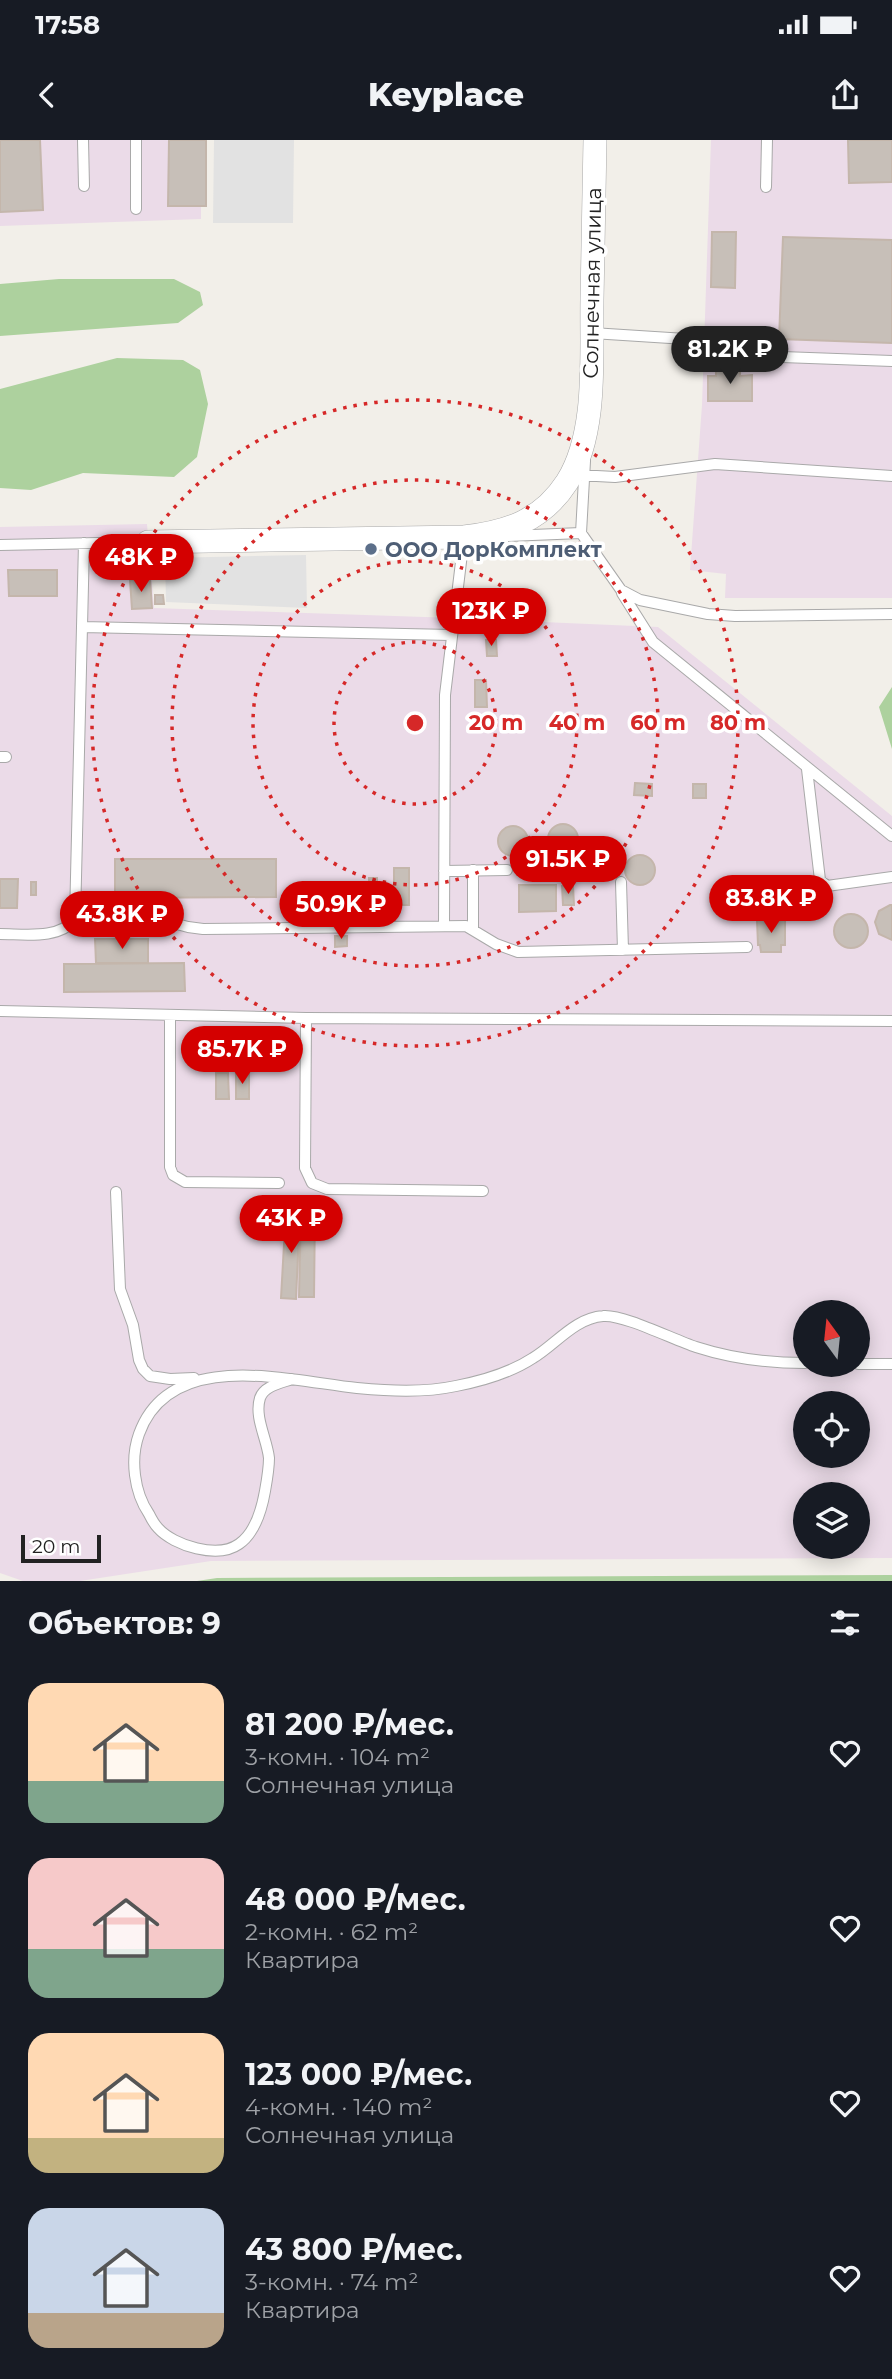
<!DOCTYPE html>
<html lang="ru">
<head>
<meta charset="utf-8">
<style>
  :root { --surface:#171b24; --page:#242831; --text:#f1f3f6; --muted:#9ea1a6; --accent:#d40000 }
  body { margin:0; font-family:Montserrat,sans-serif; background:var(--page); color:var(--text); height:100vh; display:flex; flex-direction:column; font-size:26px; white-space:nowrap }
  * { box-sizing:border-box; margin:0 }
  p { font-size:23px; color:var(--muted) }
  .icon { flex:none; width:38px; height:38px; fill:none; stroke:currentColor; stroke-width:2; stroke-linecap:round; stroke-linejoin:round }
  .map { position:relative; height:1441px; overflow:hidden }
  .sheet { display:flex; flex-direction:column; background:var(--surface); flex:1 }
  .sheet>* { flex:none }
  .needle { width:46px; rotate:345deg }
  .fabs { position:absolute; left:793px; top:1160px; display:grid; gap:14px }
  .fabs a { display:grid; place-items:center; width:77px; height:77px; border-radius:50%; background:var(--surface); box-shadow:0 4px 18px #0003; font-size:35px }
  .scale { position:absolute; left:21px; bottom:18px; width:80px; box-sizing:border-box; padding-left:7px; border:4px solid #222; border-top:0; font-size:19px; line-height:24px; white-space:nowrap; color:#222; -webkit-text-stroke:5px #fff; paint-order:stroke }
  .price { position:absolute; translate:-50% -60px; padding:0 16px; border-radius:24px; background:var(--accent); color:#fff; font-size:23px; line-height:46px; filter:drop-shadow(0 2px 4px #0008) }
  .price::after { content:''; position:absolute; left:50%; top:42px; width:21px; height:16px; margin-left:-10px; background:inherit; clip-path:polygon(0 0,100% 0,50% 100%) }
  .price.active { background:#222; color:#fff }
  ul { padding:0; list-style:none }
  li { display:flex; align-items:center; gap:21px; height:175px; padding:0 28px }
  li span { display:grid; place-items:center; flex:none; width:196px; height:140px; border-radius:21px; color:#555 }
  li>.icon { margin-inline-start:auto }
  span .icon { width:84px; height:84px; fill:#fffc; stroke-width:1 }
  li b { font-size:30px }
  h2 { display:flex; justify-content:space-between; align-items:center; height:84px; padding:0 28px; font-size:30px }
  .status { display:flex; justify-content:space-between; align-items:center; height:49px; padding:0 35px; background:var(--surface); direction:ltr }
  .status svg { height:19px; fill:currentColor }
  header { display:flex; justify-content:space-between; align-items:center; height:91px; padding:0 28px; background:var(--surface); font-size:32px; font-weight:800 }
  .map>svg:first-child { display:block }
</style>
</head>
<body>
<div class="status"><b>17:58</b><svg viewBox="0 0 49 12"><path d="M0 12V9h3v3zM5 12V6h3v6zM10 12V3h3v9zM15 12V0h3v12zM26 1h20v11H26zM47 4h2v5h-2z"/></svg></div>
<header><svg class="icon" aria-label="back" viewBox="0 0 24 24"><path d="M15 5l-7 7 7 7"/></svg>Keyplace<svg class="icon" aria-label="share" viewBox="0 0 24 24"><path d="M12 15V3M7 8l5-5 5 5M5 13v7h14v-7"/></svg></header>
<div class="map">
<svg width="892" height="1441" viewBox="0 0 892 1441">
  <rect width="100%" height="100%" fill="#f2efe9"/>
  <path fill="#ebdbe8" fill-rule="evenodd" d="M0 0H206V66L201 67V79L0 86Z
    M711 0H892V458H725L726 434 690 430 702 265Z
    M147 384 154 468 454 478 658 487 892 676V1418L211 1421 80 1441H23L0 1433V387ZM805 1172H858V1225H805ZM805 1264H858V1316H805ZM805 1354H858V1407H805Z"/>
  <path fill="#add19e" d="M59 139H174L200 152 203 165 178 183 0 196V144Z
    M117 218 183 220 200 230 208 264 197 317 174 337 83 333 31 350 0 348V249Z
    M892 547V609L879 567Z
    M892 1435V1441H197L217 1438Z"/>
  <path fill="#e2e2e2" d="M214 0H294L293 83H213Z
    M306 415 307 468 166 462 165 418Z"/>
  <path fill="#c7bfb8" stroke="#c4b6ab" stroke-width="2" d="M0 0H40L43 70 0 72Z
    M169 0H206V66H168Z
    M848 0H892V42L849 43Z
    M712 92H736L735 148 711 147Z
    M783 97 892 100V203L779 199Z
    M716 227H740V236L752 235V261H708V236H716Z
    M8 430H57V456H9Z
    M150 439 152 468 132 469 130 440Z
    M155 455H163L164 464H155Z
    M486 500H496L497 516H487Z
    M475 540H486L487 567H475Z
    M635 643 652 644V656L634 655Z
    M693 644H706V658H693Z
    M548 699a15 15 0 1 1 30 0a15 15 0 1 1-30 0Z
    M498 701a15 15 0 1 1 30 0a15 15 0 1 1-30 0Z
    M625 730a15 15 0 1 1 30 0a15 15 0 1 1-30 0Z
    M115 719H276V757L115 758Z
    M394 728H409V765H394Z
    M369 738H377V748L369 749Z
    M0 739H18L17 768H0Z
    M31 742H36V755H31Z
    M519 745H556V771L519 772Z
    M562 746H573L574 765H563Z
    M890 765H892V800L879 794 875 782 879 771Z
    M834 791a17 17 0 1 1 34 0a17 17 0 1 1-34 0Z
    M757 780H785V805H781V812H761L760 805H758Z
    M335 796H347V806L335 807Z
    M95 799H148V823H96Z
    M184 823 185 851 64 852V824Z
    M216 933H228L229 959H216Z
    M236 933 249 934V959H236Z
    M286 1069 300 1070 296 1159 281 1158Z
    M301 1069H315L314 1157H299Z"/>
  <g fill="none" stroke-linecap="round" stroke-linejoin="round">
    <g stroke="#a9a9a9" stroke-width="12">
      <path id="lane" d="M83 0 84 46
        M136 0V69
        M766 47 767 0
        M592 193 717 201 782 217 892 221
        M585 321 581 393 621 450 640 460 708 474 735 476 892 474
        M578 335 615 337 715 324 892 336
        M508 396 581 393
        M0 405 148 402
        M622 453 653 502 892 696
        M82 487 451 495
        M0 617H6
        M807 629 820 740 827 746 892 737
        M473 730V789
        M444 731 507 730
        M621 742 623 810
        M76 773H136L188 787 203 789 466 786 496 804 518 812 747 807
        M444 785 445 555 464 397
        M0 794C24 794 59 800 75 779L84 403
        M0 871 306 878 892 881
        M170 875V1027L173 1035 185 1042 279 1043
        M306 878 305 1028 312 1043 327 1049 483 1051
        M116 1052 120 1149 133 1185 139 1220 143 1229 150 1236 170 1239 194 1238
        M858 1224H892
        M292 1239C281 1243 264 1246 260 1258 254 1277 267 1299 269 1318 269 1329 267 1340 265 1351 262 1368 255 1393 239 1404 218 1419 174 1406 158 1388 154 1384 151 1378 149 1374 134 1352 130 1319 139 1294 170 1207 289 1241 357 1248 389 1251 423 1253 456 1246 482 1241 510 1233 533 1218 555 1205 575 1178 603 1176 623 1174 674 1200 696 1207 730 1218 769 1223 805 1223"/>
    </g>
    <g stroke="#a9a9a9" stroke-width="24">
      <path id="street" d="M148 402 464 397C507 392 542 381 567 342 598 293 591 216 592 160 593 106 594 53 595 0"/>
    </g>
    <use href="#lane" stroke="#fff" stroke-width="10"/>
    <use href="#street" stroke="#fff" stroke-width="23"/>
  </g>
  <g fill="none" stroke="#d62828" stroke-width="3.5" stroke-dasharray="3.5 7">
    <circle cx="415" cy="583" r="81"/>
    <circle cx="415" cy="583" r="162"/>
    <circle cx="415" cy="583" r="243"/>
    <circle cx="415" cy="583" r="323"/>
  </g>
  <circle fill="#5c6f8a" stroke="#fff" stroke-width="2.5" cx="371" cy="409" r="7"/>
  <g text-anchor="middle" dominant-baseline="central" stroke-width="7" stroke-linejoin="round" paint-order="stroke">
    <g font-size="21" fill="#222" stroke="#fff">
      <text transform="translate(592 143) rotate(-89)">Солнечная улица</text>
    </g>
    <g font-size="21" font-weight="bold" fill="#4e5e75" stroke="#fff" text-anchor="start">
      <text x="385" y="409">ООО ДорКомплект</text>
    </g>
  </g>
  <circle cx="415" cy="583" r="10" fill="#d62828" stroke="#fff" stroke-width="3.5"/>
  <g font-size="21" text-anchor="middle" font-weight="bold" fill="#d62828" stroke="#fff" stroke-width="7" stroke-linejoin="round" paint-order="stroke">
    <text x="496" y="590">20 m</text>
    <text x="577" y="590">40 m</text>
    <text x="658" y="590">60 m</text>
    <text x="738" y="590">80 m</text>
  </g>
</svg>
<div class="fabs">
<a><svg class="needle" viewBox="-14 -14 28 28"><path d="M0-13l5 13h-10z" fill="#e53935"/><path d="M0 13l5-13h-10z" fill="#9ea1a6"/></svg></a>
<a><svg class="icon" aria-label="locate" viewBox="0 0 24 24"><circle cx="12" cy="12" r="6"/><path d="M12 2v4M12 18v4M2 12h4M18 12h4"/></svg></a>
<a><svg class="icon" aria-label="layers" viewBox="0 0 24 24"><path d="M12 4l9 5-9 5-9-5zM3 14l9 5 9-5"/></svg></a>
</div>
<div class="scale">20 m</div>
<b class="price active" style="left:730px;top:246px">81.2K ₽</b>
<b class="price" style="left:141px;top:454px">48K ₽</b>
<b class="price" style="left:491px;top:508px">123K ₽</b>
<b class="price" style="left:568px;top:756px">91.5K ₽</b>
<b class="price" style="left:771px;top:795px">83.8K ₽</b>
<b class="price" style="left:341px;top:801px">50.9K ₽</b>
<b class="price" style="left:122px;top:811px">43.8K ₽</b>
<b class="price" style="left:242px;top:946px">85.7K ₽</b>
<b class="price" style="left:291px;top:1115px">43K ₽</b>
</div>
<section class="sheet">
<h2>Объектов: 9<svg class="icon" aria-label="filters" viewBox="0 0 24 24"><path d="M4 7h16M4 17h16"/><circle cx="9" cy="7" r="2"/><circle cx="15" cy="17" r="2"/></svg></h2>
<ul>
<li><span style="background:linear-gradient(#ffd9b3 70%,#7fa58c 0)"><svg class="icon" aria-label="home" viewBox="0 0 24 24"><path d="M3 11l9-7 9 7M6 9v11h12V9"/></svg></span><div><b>81 200 ₽/мес.</b><p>3-комн. · 104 m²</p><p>Солнечная улица</p></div><svg class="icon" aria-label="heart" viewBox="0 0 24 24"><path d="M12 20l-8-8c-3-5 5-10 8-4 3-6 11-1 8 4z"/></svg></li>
<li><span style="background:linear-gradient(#f6c9c9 65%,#7fa58c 0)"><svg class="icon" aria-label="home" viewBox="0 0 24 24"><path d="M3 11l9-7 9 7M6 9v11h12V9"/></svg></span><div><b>48 000 ₽/мес.</b><p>2-комн. · 62 m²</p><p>Квартира</p></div><svg class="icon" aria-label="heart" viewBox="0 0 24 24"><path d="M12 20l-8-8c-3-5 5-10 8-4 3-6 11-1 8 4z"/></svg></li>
<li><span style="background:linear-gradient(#ffd9b3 75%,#c2b280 0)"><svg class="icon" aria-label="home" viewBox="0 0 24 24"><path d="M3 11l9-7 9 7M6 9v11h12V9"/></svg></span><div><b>123 000 ₽/мес.</b><p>4-комн. · 140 m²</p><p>Солнечная улица</p></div><svg class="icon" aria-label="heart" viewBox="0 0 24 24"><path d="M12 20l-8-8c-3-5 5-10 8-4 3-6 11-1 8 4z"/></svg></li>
<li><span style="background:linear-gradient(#c9d6e8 75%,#b9a48a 0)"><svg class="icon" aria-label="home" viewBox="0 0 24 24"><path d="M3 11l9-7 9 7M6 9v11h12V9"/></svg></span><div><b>43 800 ₽/мес.</b><p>3-комн. · 74 m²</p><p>Квартира</p></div><svg class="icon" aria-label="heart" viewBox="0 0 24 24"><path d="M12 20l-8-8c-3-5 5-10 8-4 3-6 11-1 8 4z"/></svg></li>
</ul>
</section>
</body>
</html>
